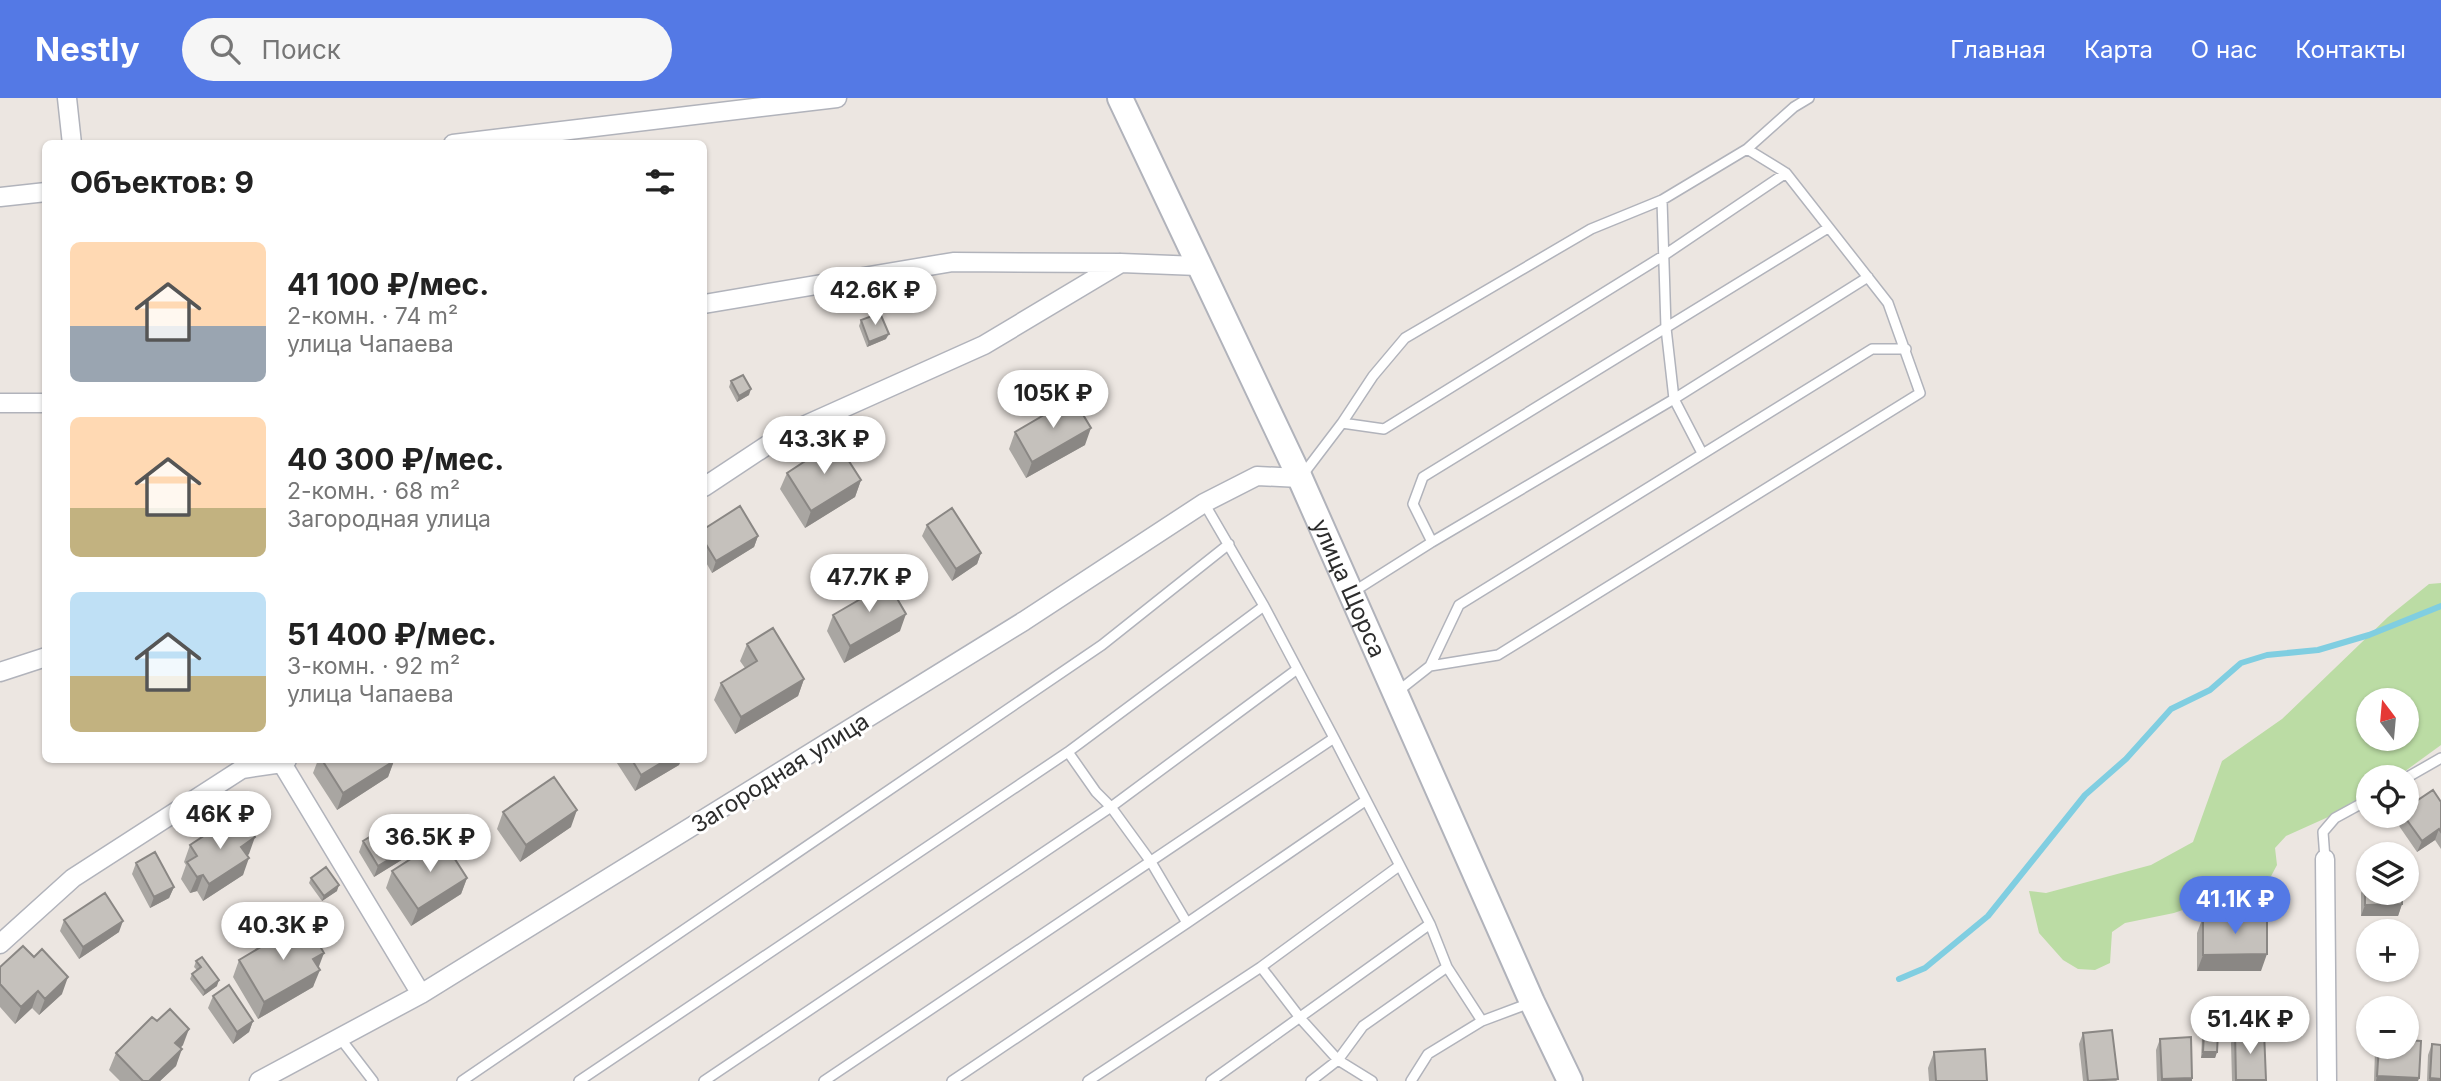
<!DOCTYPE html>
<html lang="ru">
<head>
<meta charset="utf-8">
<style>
  :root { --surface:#fff; --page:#f6f6f6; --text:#222; --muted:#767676; --accent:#5479e5 }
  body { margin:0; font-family:Inter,sans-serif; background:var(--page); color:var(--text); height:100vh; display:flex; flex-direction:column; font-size:26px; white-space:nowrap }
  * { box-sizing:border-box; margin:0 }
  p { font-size:23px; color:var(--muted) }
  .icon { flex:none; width:38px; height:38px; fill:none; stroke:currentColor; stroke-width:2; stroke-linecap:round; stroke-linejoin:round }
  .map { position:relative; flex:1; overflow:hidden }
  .drawer { position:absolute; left:42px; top:42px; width:665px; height:623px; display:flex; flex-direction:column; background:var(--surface); border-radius:10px; box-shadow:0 2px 5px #0004 }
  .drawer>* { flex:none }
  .needle { width:46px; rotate:344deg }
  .fabs { position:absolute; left:2356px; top:590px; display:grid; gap:14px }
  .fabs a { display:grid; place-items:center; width:63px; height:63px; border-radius:50%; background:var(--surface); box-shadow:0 2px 5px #0004; font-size:35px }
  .price { position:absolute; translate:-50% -60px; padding:0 16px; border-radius:24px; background:#fff; color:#222; font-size:23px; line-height:46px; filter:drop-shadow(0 2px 4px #0008) }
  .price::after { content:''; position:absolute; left:50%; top:42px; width:21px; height:16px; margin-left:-10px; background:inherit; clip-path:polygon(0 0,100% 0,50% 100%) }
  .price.selected { background:var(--accent); color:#fff }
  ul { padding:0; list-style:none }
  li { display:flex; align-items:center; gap:21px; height:175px; padding:0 28px }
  li span { display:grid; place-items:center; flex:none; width:196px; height:140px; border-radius:10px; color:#555 }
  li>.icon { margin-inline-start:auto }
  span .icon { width:84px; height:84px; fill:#fffc; stroke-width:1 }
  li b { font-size:30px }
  h2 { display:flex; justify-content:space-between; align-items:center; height:84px; padding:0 28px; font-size:30px }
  header { display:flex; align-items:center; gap:42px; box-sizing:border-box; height:98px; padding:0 35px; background:var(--accent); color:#fff }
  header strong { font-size:33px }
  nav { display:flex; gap:38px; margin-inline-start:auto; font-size:24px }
  .search { width:490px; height:63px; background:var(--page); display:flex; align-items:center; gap:18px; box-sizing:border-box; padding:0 24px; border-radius:38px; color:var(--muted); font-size:26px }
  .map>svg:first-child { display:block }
</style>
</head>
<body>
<header>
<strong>Nestly</strong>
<div class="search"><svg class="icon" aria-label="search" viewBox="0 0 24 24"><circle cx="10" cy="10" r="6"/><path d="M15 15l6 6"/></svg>Поиск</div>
<nav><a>Главная</a><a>Карта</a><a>О нас</a><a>Контакты</a></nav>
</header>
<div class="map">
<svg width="2441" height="983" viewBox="0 0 2441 983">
  <rect width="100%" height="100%" fill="#ece6e1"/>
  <path fill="#bbdca4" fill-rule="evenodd" d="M2441 485V647L2397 679H2368V700L2366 702 2286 738 2275 750 2277 767 2269 782 2174 815 2125 825 2112 834 2110 865 2095 872 2078 871 2063 862 2039 835 2029 793 2046 795 2151 767 2193 744 2222 663 2282 621 2388 519 2429 486ZM2368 602H2406V640H2368Z"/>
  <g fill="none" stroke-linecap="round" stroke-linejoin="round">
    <path stroke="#80cee1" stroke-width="6" d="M1899 881 1925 870 1988 818 2085 697 2126 661 2171 611 2210 592 2241 565 2267 557 2318 552 2369 537 2441 508"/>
    <g stroke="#b1b3bb" stroke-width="12">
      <path id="lane" d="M1747 51 1794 9 1809 0
        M1662 102 1666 230 1674 301 1702 355
        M1342 325 1373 278 1405 240 1591 131 1662 102 1747 51 1786 75 1888 205 1920 295 1498 557 1430 568 1397 594
        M1301 379 1342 325 1384 331 1663 158 1786 75
        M1204 405 1264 508 1334 640 1430 826 1447 869 1482 923
        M1432 444 1413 406 1423 379 1828 130
        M1353 494 1432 444 1674 301 1868 179
        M1430 568 1459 507 1872 251H1906
        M1068 654 1096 694 1111 709 1151 764 1187 825
        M2406 680 2441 660
        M2325 761 2323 734 2335 720 2368 702
        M340 940 373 983
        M462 983 1102 547 1229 446
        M579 983 1068 654 1264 508
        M704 983 1111 709 1296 572
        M824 983 1334 640
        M952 983 1187 825 1365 703
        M1088 983 1261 869
        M1211 983 1430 826
        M1311 983 1338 962 1363 928 1447 869
        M1372 983 1338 962 1301 921 1261 869 1399 768
        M1411 983 1428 956 1482 923 1530 905"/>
    </g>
    <g stroke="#b1b3bb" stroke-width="21">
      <path id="street" d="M67 0 72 46
        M453 46 837 0
        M0 99 46 94
        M704 206 953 164 1120 165
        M0 305H46
        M704 389 781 338 984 247 1121 165 1198 168
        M0 574 46 559
        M280 662 421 896
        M2325 761 2327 983
        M0 846 73 780 242 671 282 665 287 662
        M259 983 421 896 1024 523 1204 405 1257 378 1300 380"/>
    </g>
    <g stroke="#b1b3bb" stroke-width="28">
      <g id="secondary">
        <path id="s1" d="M1120 0 1300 380 1532 904 1570 983"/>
      </g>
    </g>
    <use href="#lane" stroke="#fff" stroke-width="9"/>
    <use href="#street" stroke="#fff" stroke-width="18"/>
    <use href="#secondary" stroke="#fff" stroke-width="24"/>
  </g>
  <path fill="#a9a6a2" d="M861 222 886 241 867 249 859 228Z
    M731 283 749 297 737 304 729 289Z
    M1015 334 1085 347 1026 380 1009 351Z
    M787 375 861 382 855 399 805 430 780 391Z
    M927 427 981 455 977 466 952 483 922 438Z
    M704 431 758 438 754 449 712 475 704 461Z
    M833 517 900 533 844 565 827 533Z
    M747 546 804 581 798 598 735 636 714 602 721 585 745 570 740 563Z
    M318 662H394L388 679 337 712 313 675Z
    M615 662H681L679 667 635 693Z
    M2441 704V751L2435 742 2417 754 2397 725 2400 718H2406Z
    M503 714 571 729 520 764 497 731Z
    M363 743 408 758 374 779 359 754Z
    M190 747 249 756 247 758 243 777 203 803 197 793 190 795 181 781 186 767 184 764Z
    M136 765 174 789 169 800 150 810 132 776Z
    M392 773 467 780 461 796 411 828 386 790Z
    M311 780 337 793 322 803 309 785Z
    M2365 784 2402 806 2398 818H2361V795Z
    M2203 819 2261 873H2197V835Z
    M64 822 119 834 79 861 60 833Z
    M2366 835 2368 872H2363L2362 846Z
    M239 862 318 870 313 889 258 921 233 879Z
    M196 863 217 888 203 898 190 881 192 876 197 872 194 869Z
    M0 869 62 896 39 917 32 910 15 926 0 909Z
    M213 898 253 923 249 934 233 946 208 910Z
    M2204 934 2217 954 2215 960H2201L2202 940Z
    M2235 934 2265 983H2232L2231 945Z
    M2083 935 2117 983H2083L2079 946Z
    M2160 941 2192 983H2157L2156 952Z
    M2432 946 2441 983H2427L2428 957Z
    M183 947 180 950 176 968 160 983H120L109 972 116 955Z
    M2376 948H2406L2419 980 2418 983H2374L2375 952Z
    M1934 954 1987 983H1929L1928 970Z"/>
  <path fill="#8a8784" d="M889 236 886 241 867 249 869 244Z
    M751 291 749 297 737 304 739 298Z
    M1091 330 1085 347 1026 380 1032 364Z
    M861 382 855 399 805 430 811 413Z
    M758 438 754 449 712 475 716 463Z
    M981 455 977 466 952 483 956 471Z
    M906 516 900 533 844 565 850 548Z
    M804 581 798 598 735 636 741 619Z
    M666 662H681L679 667 635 693 641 677Z
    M394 663 388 679 337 712 343 695Z
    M577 712 571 729 520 764 526 747Z
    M2439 731 2435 742 2417 754 2422 743Z
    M255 739 249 756 235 765 241 749Z
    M413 747 408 758 374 779 378 768Z
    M249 760 243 777 203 803 209 786Z
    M203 777 197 793 190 795 197 779Z
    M467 780 461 796 411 828 418 811Z
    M339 787 337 793 322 803 324 798Z
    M174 789 169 800 150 810 154 799Z
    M2402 806 2398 818H2361L2365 807Z
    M123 823 119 834 79 861 83 849Z
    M324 855 318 871 313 861Z
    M2267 856 2261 873H2197L2203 857Z
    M2367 861H2368V872H2399H2363Z
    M320 872 313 889 258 921 264 904Z
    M68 879 62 896 39 917 45 901Z
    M219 882 217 888 203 898 205 893Z
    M38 893 32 910 15 926 21 909Z
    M253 923 249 934 233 946 237 934Z
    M189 931 183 947 169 961 175 945Z
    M182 951 176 968 160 983H149Z
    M2203 954H2217L2215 960H2201Z
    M2377 978 2419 980 2418 983H2376Z
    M2192 980V983H2161L2162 981Z
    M2430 980 2441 981V983H2429Z"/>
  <path fill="#c5c1bc" stroke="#8a8784" stroke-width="2" d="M880 215 889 236 869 244 861 222Z
    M743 277 751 291 739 298 731 283Z
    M1073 300 1091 330 1032 364 1015 334Z
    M836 343 861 382 811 413 787 375Z
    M740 408 758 438 716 463 704 443V431Z
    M952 410 981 455 956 471 927 427Z
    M888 485 906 516 850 548 833 517Z
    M773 530 804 581 741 619 721 585 757 563 747 546Z
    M322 662H394V663L343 695Z
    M632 662H666L641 677Z
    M554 679 577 712 526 747 503 714Z
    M2433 692 2441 704V734L2439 731 2422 743 2404 718H2406V710Z
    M231 720 239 732 247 726 255 739 241 749 249 760 209 786 203 777 197 779 187 764 197 758 190 747Z
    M397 722 413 747 378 768 363 743Z
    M442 741 467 780 418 811 392 773Z
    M155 754 174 789 154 799 136 765Z
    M326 769 339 787 324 798 311 780Z
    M2365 784H2368V794H2402V806L2365 807Z
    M105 795 123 823 83 849 64 822Z
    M2267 818V856L2203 857V819Z
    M294 829 298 836 309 829 324 855 313 861 320 872 264 904 239 862Z
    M2406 834H2408V860H2406Z
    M2366 835H2368V861H2367Z
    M23 848 34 859 42 851 68 879 45 901 38 893 21 909 0 886V869Z
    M202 859 219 882 205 893 192 876 201 869 196 863Z
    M229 887 253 923 237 934 213 898Z
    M170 911 189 931 175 945 182 951 149 983H143L116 955 152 919 157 923Z
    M2112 932 2118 981 2088 983 2083 935Z
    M2264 933 2266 982H2236L2235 934Z
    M2204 934 2218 935 2217 954H2203Z
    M2191 939 2192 980 2162 981 2160 941Z
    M2406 942 2421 943 2419 980 2377 978 2379 948H2406Z
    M2432 946 2441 947V981L2430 980Z
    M1985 951 1987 983H1936L1934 954Z"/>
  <g text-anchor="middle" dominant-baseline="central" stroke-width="6" stroke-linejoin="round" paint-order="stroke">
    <g font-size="23" fill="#2c2c2c" stroke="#fff">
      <text stroke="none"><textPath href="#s1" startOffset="541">улица Щорса</textPath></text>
      <text transform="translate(780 675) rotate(-32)">Загородная улица</text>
    </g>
  </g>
</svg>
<div class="fabs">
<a><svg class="needle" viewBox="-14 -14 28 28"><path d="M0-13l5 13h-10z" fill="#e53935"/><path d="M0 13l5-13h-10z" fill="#767676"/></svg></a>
<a><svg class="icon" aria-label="locate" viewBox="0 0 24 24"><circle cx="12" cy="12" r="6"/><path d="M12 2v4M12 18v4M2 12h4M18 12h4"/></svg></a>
<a><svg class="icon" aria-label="layers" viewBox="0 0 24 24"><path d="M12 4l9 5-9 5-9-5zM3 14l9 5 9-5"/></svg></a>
<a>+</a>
<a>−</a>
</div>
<b class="price" style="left:875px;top:229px">42.6K ₽</b>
<b class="price" style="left:1053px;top:332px">105K ₽</b>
<b class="price" style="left:824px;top:378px">43.3K ₽</b>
<b class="price" style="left:869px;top:516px">47.7K ₽</b>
<b class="price" style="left:220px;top:753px">46K ₽</b>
<b class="price" style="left:430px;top:776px">36.5K ₽</b>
<b class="price selected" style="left:2235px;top:838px">41.1K ₽</b>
<b class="price" style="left:283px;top:864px">40.3K ₽</b>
<b class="price" style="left:2250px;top:958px">51.4K ₽</b>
<section class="drawer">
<h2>Объектов: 9<svg class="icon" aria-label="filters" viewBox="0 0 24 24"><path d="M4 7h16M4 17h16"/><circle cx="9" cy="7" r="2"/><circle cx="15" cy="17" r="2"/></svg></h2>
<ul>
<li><span style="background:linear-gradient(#ffd9b3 60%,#9aa5b1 0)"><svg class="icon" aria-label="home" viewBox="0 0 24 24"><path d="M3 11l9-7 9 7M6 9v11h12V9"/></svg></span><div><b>41 100 ₽/мес.</b><p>2-комн. · 74 m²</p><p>улица Чапаева</p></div></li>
<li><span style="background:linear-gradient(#ffd9b3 65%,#c2b280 0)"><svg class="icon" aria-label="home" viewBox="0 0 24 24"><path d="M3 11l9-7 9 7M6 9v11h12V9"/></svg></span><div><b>40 300 ₽/мес.</b><p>2-комн. · 68 m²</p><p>Загородная улица</p></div></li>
<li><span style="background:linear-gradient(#bfe0f5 60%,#c2b280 0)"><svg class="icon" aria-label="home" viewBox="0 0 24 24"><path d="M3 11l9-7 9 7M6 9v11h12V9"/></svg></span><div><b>51 400 ₽/мес.</b><p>3-комн. · 92 m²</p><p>улица Чапаева</p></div></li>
</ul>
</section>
</div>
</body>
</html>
